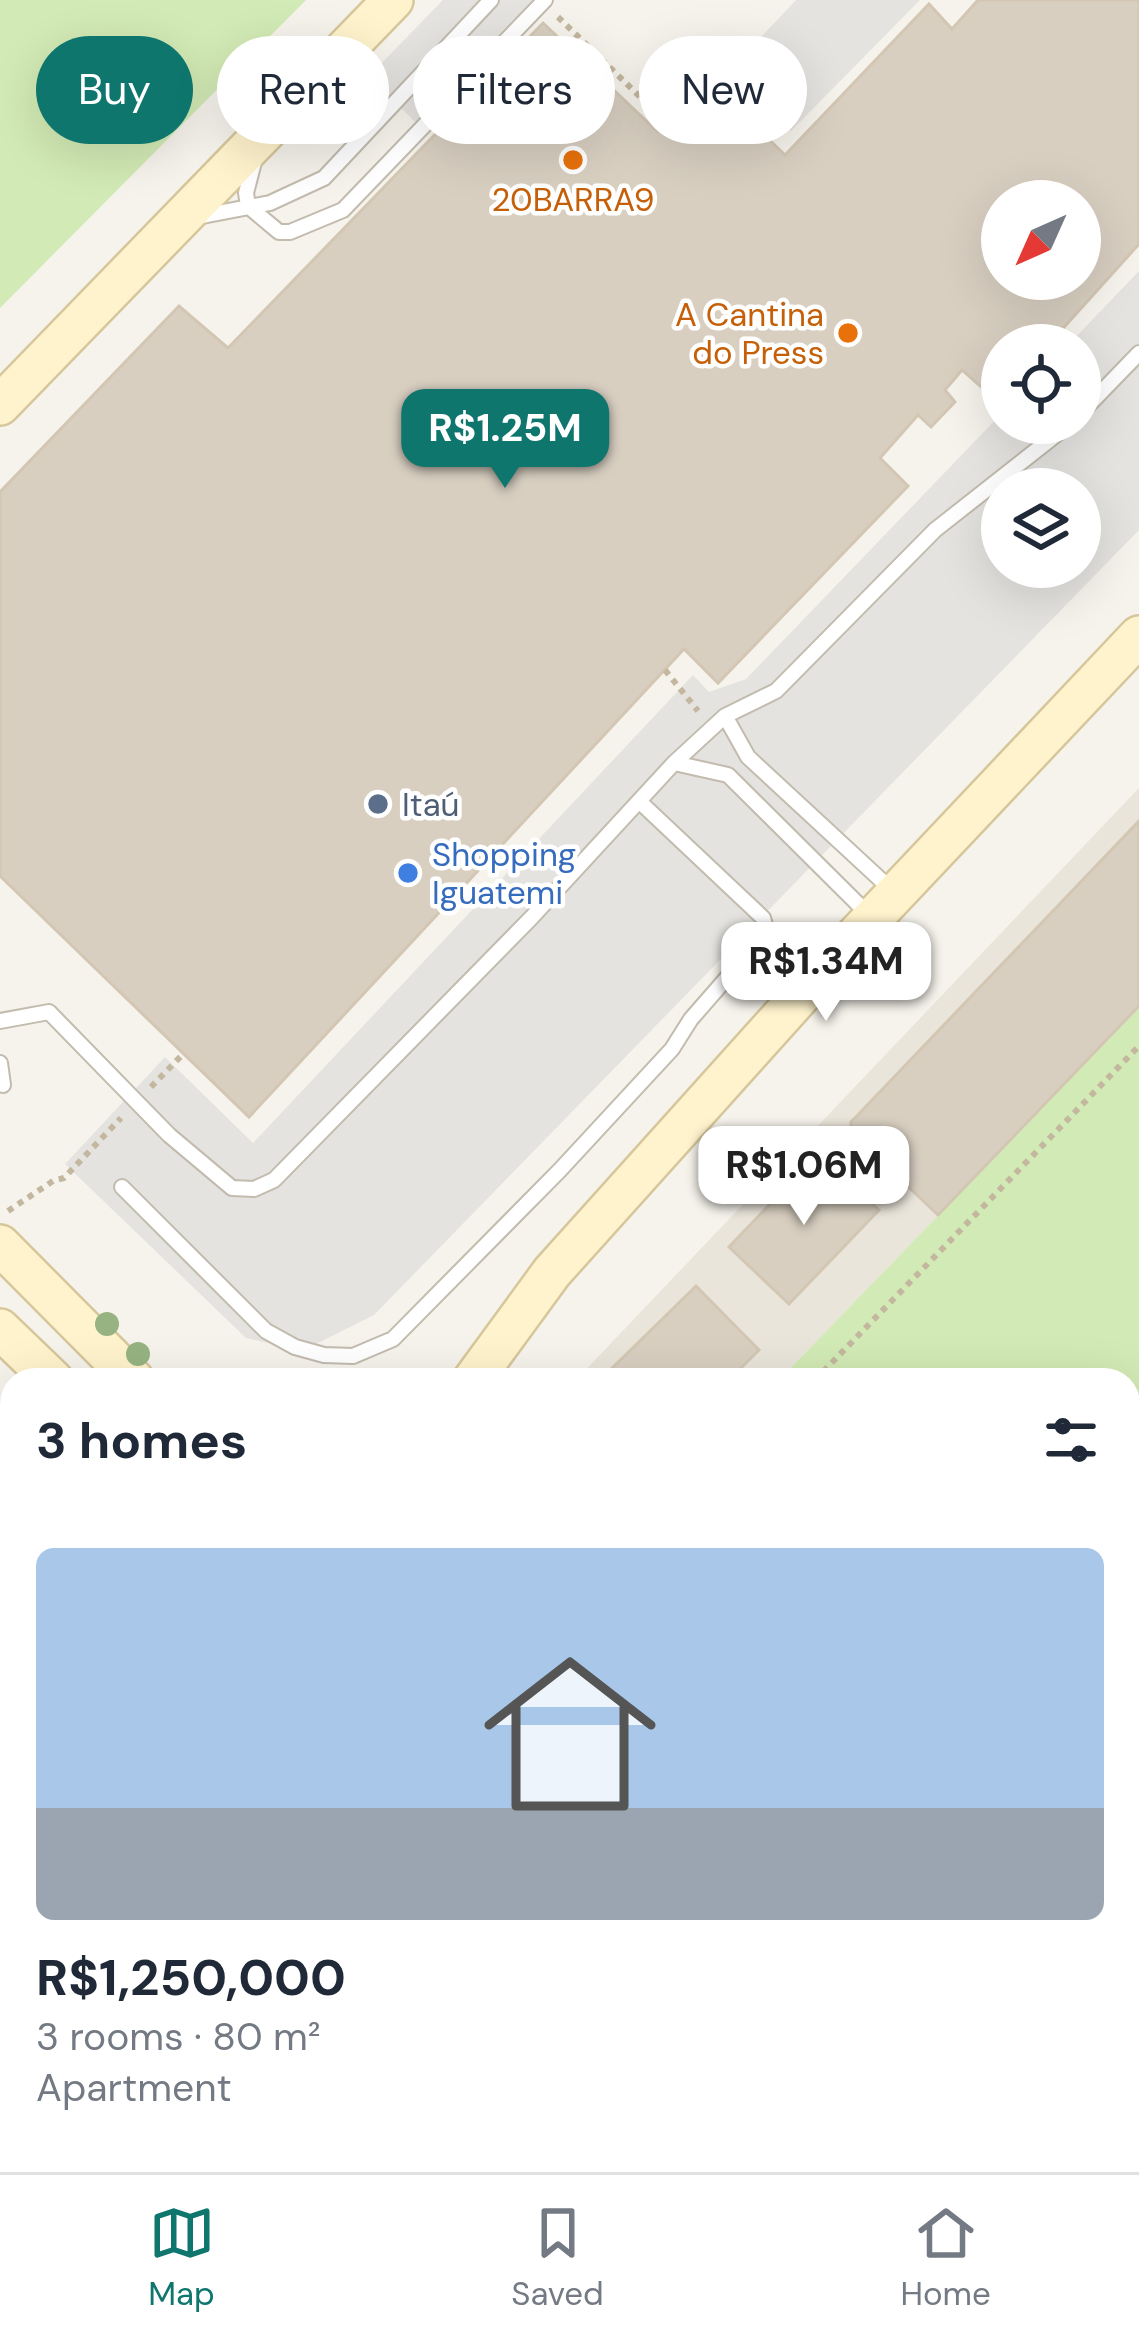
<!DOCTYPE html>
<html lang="en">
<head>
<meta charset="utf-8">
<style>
  :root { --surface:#fff; --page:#f2f2f3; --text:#1f2937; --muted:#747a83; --line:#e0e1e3; --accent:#0f766e }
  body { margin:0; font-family:"DM Sans",sans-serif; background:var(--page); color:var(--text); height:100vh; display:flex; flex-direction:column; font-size:45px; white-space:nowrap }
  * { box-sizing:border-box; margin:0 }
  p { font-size:39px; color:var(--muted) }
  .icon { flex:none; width:66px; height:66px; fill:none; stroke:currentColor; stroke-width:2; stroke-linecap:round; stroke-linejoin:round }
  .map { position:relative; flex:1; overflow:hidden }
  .details { position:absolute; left:0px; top:1368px; width:1140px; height:804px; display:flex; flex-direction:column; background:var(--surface); border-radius:36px 36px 0 0; box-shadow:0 12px 48px #0002 }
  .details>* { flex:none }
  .guide { position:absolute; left:36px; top:36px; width:1068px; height:108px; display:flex; gap:24px }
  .needle { width:78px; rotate:225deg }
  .tools { position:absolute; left:981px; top:180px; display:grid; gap:24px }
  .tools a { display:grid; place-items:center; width:120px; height:120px; border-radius:50%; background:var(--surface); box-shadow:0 12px 48px #0002; font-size:60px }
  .price { position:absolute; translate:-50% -102px; padding:0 27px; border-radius:24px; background:#fff; color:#222; font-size:39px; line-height:78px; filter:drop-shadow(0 3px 6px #0008) }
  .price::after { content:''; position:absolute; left:50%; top:72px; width:36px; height:27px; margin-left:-18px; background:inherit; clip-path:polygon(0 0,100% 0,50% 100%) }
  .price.current { background:var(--accent); color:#fff }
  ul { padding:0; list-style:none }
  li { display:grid; align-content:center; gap:24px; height:636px; padding:0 36px }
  li span { display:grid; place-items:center; height:372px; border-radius:18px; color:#555 }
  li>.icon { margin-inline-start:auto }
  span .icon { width:216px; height:216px; fill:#fffc; stroke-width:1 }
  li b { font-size:51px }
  h2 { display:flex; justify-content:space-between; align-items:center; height:144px; padding:0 36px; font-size:51px }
  .tag { padding:0 42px; border-radius:54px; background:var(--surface); box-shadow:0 12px 48px #0002; font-size:42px; line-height:108px }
  .tag.current { background:var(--accent); color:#fff }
  .tab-bar { display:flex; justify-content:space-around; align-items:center; height:168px; border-top:3px solid var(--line); background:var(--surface); font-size:33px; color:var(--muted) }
  .tab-bar a { display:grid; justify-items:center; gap:6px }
  .tab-bar .current { color:var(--accent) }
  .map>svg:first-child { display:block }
</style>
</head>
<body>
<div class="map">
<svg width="1139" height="2172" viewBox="0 0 1139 2172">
  <rect width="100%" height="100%" fill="#f6f3ec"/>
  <path fill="#eae5da" d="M1139 788V1008L779 1380H576Z"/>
  <path fill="#f7ead8" d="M0 1398 12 1415V1889L0 1907Z"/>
  <path fill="#d2eab5" d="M0 0H306L0 308Z
    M1139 1008V2172H100L108 2160H1128V1380H779Z"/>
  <path fill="#e5e3e0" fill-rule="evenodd" d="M443 0H551L423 130 369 76Z
    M796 0H920L791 131 729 71Z
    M1139 271V530L374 1315 302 1351 246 1338 65 1164 165 1057 253 1143 693 675 709 692 746 679 1002 413V423H1080V345H1068ZM1002 489H1080V567H1002Z"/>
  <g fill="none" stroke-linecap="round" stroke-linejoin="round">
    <path stroke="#a9d4f2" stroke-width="10" d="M679 2160 680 2172"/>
  </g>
  <path fill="#d8cfc1" stroke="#d3c7b4" stroke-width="3" fill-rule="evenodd" d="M978 0H1139V244L1048 345H1002V396L997 401 962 370 945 390 955 402 931 427 918 415 880 458 908 486 718 683 684 649 249 1117 0 876V492L179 306 228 348 543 23 658 132 708 80 785 155 929 4 952 29ZM1002 201H1080V279H1002Z
    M1139 821V1006L938 1215 851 1132V1122Z
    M851 1132 871 1150 862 1160 842 1141Z
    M819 1153 879 1210 789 1304 729 1247Z
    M696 1286 759 1350 729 1380H600Z
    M0 1618 12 1621V1750L0 1766Z"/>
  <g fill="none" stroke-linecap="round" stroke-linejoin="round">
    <g stroke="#c2bbae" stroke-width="18">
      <path id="service" d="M254 162 246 193 248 206 279 232H290L343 210 545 0
        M197 217 270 203 324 178 491 0
        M1080 414 1139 353
        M725 716 748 757 895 893
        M674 763 728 775 869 915
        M0 1021 49 1012 169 1135 232 1188 254 1189 274 1180 532 917 674 763 725 716 776 691 935 530 1071 423
        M0 1063 3 1085
        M122 1187 266 1331 295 1347 324 1355 353 1356 393 1339 560 1170 672 1049 691 1019 767 932 763 918 640 802"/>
    </g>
    <g stroke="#d6c79b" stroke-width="44">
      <path id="secondary" d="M0 405 393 0
        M0 1245 134 1380
        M0 1329 53 1380
        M473 1380 552 1272 818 976 1139 636
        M0 2054 12 2036
        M30 2172 38 2160"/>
    </g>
    <path stroke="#c4b79f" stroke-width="6" stroke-dasharray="6 6" stroke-linecap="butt" d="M558 17 667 123
      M665 670 698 711
      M151 1087 184 1053
      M8 1211 53 1181 64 1178 121 1118
      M815 1380 1139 1046
      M1128 1461 1139 1452
      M1128 1621 1139 1618
      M1128 1879 1139 1878
      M989 2160 1032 2172
      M278 2172 289 2160"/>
    <use href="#service" stroke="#fff" stroke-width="14"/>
    <use href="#secondary" stroke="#fff3cd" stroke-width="39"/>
  </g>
  <g fill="#97b381">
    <circle cx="107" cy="1324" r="12"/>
    <circle cx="138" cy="1354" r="12"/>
  </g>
  <g fill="#e8710a" stroke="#fff" stroke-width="4.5">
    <circle cx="573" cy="160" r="12"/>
    <circle cx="848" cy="333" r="12"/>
  </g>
  <circle fill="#5c6f8a" stroke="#fff" stroke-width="4.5" cx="378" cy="804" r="12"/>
  <circle fill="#3f7fe0" stroke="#fff" stroke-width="4.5" cx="408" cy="873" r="12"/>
  <g text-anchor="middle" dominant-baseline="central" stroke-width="9" stroke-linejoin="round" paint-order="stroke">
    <g font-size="33" fill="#c56008" stroke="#fff">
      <text x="573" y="199">20BARRA9</text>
      <text x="824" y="314" text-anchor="end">A Cantina<tspan x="824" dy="38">do Press</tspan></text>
    </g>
    <g font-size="33" fill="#4e5e75" stroke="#fff" text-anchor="start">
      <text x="402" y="804">Itaú</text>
    </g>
    <g font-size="33" fill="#366cbe" stroke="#fff" text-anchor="start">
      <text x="432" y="854">Shopping<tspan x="432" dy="38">Iguatemi</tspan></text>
    </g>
  </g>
</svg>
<div class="tools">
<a><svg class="needle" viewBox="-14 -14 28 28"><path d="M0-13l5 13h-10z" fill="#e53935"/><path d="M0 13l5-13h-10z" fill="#747a83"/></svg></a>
<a><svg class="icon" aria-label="locate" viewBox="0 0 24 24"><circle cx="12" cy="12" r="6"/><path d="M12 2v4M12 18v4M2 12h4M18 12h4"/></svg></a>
<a><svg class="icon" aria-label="layers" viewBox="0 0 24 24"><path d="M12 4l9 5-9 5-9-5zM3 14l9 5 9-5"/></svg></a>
</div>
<b class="price current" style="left:505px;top:491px">R$1.25M</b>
<b class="price" style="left:826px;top:1024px">R$1.34M</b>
<b class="price" style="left:804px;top:1228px">R$1.06M</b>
<div class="guide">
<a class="tag current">Buy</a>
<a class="tag">Rent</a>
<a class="tag">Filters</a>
<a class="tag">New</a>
</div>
<section class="details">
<h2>3 homes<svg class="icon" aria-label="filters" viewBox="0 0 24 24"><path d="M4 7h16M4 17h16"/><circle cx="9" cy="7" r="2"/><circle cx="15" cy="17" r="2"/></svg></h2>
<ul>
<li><span style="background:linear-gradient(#a9c7e8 70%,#9aa5b1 0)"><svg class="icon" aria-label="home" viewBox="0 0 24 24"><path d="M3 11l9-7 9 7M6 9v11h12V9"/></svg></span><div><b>R$1,250,000</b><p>3 rooms · 80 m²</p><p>Apartment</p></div></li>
</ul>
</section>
</div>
<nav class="tab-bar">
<a class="current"><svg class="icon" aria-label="map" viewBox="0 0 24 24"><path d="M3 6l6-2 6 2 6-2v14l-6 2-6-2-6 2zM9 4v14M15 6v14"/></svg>Map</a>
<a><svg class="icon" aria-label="saved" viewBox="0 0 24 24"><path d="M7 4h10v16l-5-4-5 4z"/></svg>Saved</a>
<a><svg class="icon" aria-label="home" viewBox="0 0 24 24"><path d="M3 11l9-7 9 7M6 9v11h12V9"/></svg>Home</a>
</nav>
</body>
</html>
